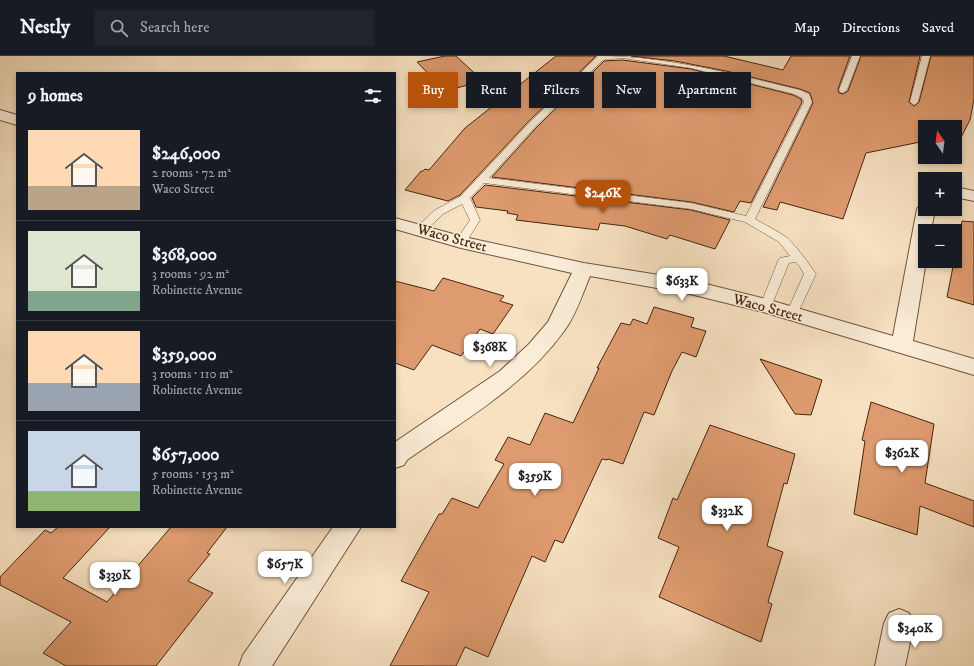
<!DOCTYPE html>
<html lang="en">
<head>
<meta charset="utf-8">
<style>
  :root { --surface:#171b24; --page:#20242c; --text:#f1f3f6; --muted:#9ea1a6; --line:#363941; --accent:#b45309 }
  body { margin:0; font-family:"IM FELL DW Pica",serif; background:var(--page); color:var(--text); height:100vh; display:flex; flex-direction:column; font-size:15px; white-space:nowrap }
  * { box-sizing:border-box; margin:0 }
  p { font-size:13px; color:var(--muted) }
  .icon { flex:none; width:22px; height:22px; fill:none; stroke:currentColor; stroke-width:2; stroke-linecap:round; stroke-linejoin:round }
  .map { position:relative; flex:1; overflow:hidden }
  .panel { position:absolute; left:16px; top:16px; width:380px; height:456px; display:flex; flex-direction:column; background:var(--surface); border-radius:0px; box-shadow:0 2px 6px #0003 }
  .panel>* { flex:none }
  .guide { position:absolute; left:408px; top:16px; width:380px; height:36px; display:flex; gap:8px }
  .needle { width:26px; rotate:346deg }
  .buttons { position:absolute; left:918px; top:64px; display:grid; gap:8px }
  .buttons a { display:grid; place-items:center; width:44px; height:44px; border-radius:0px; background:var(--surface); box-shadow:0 2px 6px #0003; font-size:20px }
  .price { position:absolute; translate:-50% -34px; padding:0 9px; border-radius:8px; background:#fff; color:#222; font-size:13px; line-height:26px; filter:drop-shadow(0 1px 2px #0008) }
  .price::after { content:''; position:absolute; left:50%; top:24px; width:12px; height:9px; margin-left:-6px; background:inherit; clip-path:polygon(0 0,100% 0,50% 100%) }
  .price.on { background:var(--accent); color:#fff }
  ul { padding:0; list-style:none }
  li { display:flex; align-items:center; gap:12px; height:100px; padding:0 12px }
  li+li { border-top:1px solid var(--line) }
  li span { display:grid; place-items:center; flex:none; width:112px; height:80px; border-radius:0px; color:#555 }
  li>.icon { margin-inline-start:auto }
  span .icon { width:48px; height:48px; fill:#fffc; stroke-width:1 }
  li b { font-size:17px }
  h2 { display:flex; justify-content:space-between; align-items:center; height:48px; padding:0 12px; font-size:17px }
  .pill { padding:0 14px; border-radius:0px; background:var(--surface); box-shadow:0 2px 6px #0003; font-size:14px; line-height:36px }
  .pill.on { background:var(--accent); color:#fff }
  header { display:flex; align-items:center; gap:24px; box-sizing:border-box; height:56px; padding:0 20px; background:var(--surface); border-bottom:1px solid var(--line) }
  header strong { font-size:19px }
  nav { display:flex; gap:22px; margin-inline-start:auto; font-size:14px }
  .search { width:280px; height:36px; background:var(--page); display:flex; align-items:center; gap:10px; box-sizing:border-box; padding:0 14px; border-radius:0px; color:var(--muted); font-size:15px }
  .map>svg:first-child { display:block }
</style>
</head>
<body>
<header>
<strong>Nestly</strong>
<div class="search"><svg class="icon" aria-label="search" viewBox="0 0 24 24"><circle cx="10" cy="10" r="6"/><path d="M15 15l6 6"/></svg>Search here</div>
<nav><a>Map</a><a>Directions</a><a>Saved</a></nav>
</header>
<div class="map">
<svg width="974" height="610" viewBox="0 0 974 610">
  <rect width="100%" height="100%" fill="#f7e1c1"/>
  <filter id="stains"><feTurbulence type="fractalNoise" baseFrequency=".005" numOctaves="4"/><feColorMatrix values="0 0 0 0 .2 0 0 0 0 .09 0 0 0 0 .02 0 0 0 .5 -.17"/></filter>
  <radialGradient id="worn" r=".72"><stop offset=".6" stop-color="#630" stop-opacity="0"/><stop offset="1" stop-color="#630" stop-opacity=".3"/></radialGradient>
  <path fill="#de9b6f" stroke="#452512" d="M445 0H456L483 25 445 35 417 6Z
    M556 0H596L528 66 460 139 448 145 405 134 421 115H423L425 113 429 114 465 72Z
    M631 0H724L783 14 791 0H850L838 33 839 37 843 38 848 35 861 0H920L909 46 914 50 919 46 931 0H974V43L970 64 956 91H955V71H925V85L866 97 843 163 780 146 777 154 763 151 813 47 810 37 800 33 726 15 675 5Z
    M622 4 691 13 793 39 801 43 802 46 751 147 740 145 734 156 691 146 492 121 536 72 604 5Z
    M485 129 691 154 730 164 715 193 670 179 667 183 625 170 600 167 598 174 516 164 518 159 507 157 508 155 476 151 472 142Z
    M962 165 974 166V249L947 241Z
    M443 222 504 240 500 245 513 249 493 278 480 273 461 300 432 289 414 314 395 307V225L434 235Z
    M654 251 694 262 691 271 706 275 696 301 682 296 672 315 654 359 644 356 623 408 608 403 607 404 602 403 563 487 555 484 545 506 532 500 488 601 465 591 456 610H390L429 536 401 525 439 458H442L452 442 478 452 504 408 495 404 508 381 530 389 545 357 573 367 599 312H597L621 267 630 269 633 263 647 268Z
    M760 303 822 324 811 359 795 358Z
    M871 346 934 368 925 427 974 445V471L920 450 917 479 854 458 865 385 862 384Z
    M710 369 795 398 787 428 784 427 767 490 783 496 768 546 772 548 761 586 659 541 679 491 658 482 673 442 677 444Z
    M58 471H110L63 522 107 546 171 471H227L207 497 210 498 188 525 213 537 156 610H66L43 597 71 566 0 529V521L45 474 51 477Z"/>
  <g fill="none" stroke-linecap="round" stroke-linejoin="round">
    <g stroke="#72543e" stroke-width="1">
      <path id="lane" d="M598 0C666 0 735 18 800 34L809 38 812 46 755 163C765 169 776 174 786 181 793 186 811 210 816 218L796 261 792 262 788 261 786 258 804 218 800 211 795 206 789 207 770 253H762L760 250 778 205 780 202 790 200 779 186 745 166 691 153 484 127 470 142 480 164 465 188H457L455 186 470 164 462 148 443 158 425 175H417L416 173 417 171 435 154 461 140 529 67ZM622 2 691 12 794 38 802 42 804 46 746 160 691 147 489 122 535 71 603 4Z
        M852 0H860L847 34 843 37 840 36 839 34Z
        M922 0H930L918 46 914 49 910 46Z"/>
    </g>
    <g stroke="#72543e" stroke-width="2">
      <path id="street" d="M0 54 17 59V69L0 64Z
        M955 131 974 135V145L955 141Z
        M925 148V153H935L931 175H925V205H926L913 285 974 303V319L763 256 690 238 590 220C583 237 575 261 564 275 525 330 461 366 407 404L404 409 395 412V386L500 315 529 288 548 266 572 217 461 192 395 173V162L464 181 584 207 690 224 766 243 893 280 917 153 920 149Z
        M333 471H361L272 610H239L243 599Z
        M899 553 909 557 914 567 905 610H875L884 567 889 557Z"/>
    </g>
    <use href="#lane" fill="#faecd7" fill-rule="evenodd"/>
    <use href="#street" fill="#faecd7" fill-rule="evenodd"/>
  </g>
  <g text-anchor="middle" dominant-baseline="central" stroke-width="3" stroke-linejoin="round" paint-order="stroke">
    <g font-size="15" fill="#452512" stroke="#faecd7">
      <text transform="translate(452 182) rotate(15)">Waco Street</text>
      <text transform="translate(768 252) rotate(15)">Waco Street</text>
    </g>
  </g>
  <rect width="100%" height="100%" filter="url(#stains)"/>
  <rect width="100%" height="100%" fill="url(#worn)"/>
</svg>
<div class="buttons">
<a><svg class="needle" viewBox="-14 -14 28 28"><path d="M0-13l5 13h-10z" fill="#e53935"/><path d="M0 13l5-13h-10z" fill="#9ea1a6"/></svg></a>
<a>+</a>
<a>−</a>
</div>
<b class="price on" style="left:603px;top:158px">$246K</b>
<b class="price" style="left:682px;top:246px">$633K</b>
<b class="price" style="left:490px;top:312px">$368K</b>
<b class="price" style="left:902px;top:418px">$362K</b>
<b class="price" style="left:535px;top:441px">$359K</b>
<b class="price" style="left:727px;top:476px">$332K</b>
<b class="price" style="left:285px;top:529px">$657K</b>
<b class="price" style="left:115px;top:540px">$339K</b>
<b class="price" style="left:915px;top:593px">$340K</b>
<div class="guide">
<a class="pill on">Buy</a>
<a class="pill">Rent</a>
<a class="pill">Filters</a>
<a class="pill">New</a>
<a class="pill">Apartment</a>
</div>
<section class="panel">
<h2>9 homes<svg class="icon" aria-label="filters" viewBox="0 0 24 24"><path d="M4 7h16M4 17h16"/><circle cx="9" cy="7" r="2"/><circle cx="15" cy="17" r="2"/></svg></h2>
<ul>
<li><span style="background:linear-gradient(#ffd9b3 70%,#b9a48a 0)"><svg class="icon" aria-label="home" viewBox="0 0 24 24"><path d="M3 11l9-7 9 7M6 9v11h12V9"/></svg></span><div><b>$246,000</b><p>2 rooms · 72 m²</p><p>Waco Street</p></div></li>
<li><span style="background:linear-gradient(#dfe7d0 75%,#7fa58c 0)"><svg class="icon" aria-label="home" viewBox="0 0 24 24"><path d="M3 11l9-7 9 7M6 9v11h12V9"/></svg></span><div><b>$368,000</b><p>3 rooms · 92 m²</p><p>Robinette Avenue</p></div></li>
<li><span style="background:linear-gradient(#ffd9b3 65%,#9aa5b1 0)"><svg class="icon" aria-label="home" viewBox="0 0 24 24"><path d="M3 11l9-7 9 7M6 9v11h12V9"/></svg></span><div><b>$359,000</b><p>3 rooms · 110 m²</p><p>Robinette Avenue</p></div></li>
<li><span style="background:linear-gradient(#c9d6e8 75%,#8fb573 0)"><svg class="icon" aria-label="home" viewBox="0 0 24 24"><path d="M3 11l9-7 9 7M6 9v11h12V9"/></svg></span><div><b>$657,000</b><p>5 rooms · 153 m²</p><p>Robinette Avenue</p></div></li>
</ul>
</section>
</div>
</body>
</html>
